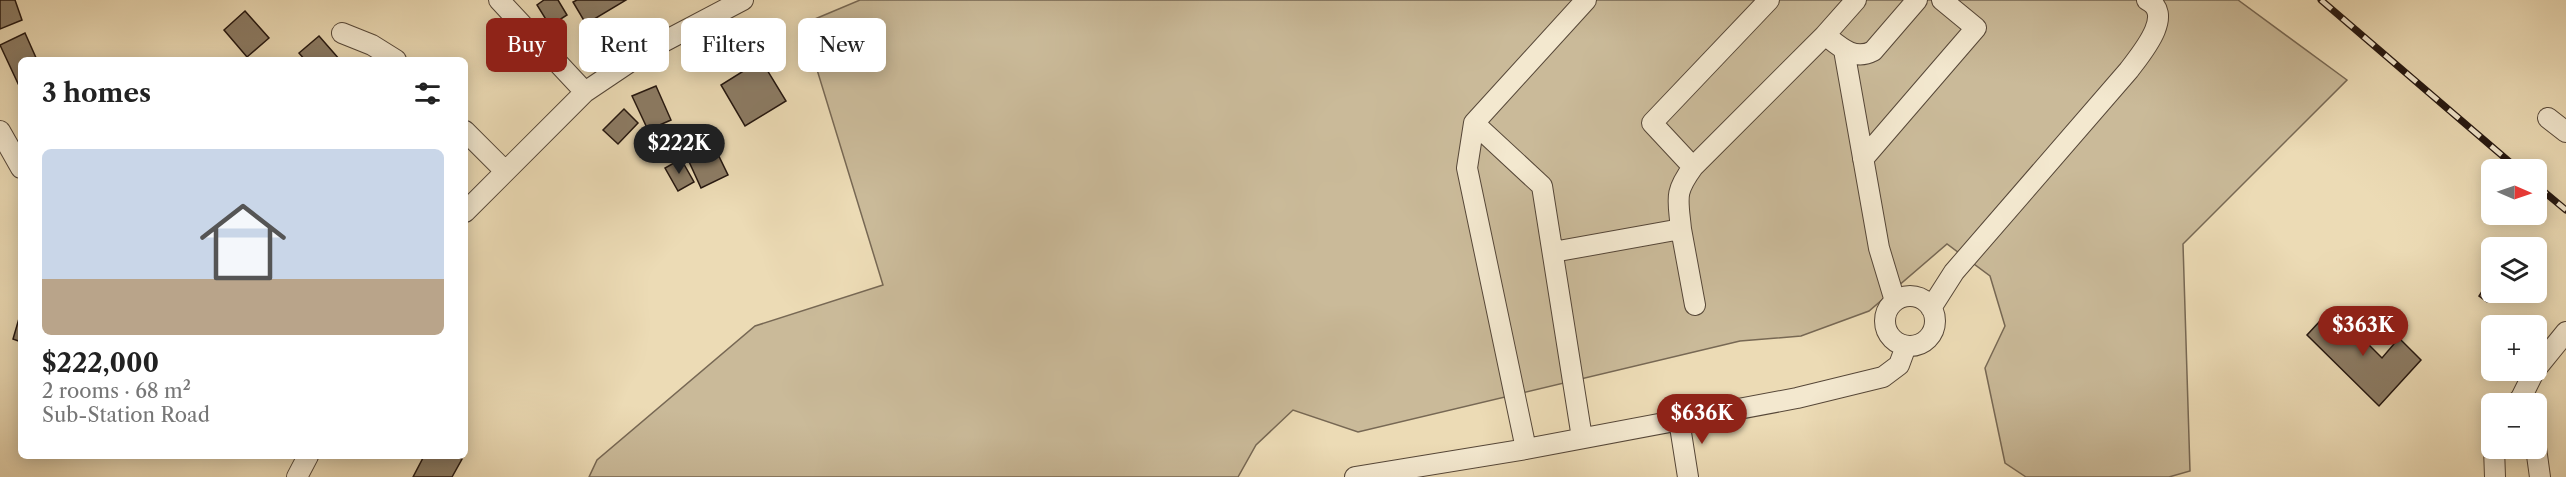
<!DOCTYPE html>
<html lang="en">
<head>
<meta charset="utf-8">
<style>
  :root { --surface:#fff; --page:#f2f2f2; --text:#222; --muted:#767676; --line:#e0e0e0; --accent:#8f2418 }
  body { margin:0; font-family:"Libre Caslon Text",serif; background:var(--page); color:var(--text); height:100vh; display:flex; flex-direction:column; font-size:22px; white-space:nowrap }
  * { box-sizing:border-box; margin:0 }
  p { font-size:20px; color:var(--muted) }
  .icon { flex:none; width:33px; height:33px; fill:none; stroke:currentColor; stroke-width:2; stroke-linecap:round; stroke-linejoin:round }
  .map { position:relative; flex:1; overflow:hidden }
  .side { position:absolute; left:18px; top:57px; width:450px; height:402px; display:flex; flex-direction:column; background:var(--surface); border-radius:9px; box-shadow:0 3px 15px #0003 }
  .side>* { flex:none }
  .hud { position:absolute; left:486px; top:18px; width:570px; height:54px; display:flex; gap:12px }
  .needle { width:39px; rotate:92deg }
  .buttons { position:absolute; left:2481px; top:159px; display:grid; gap:12px }
  .buttons a { display:grid; place-items:center; width:66px; height:66px; border-radius:9px; background:var(--surface); box-shadow:0 3px 15px #0003; font-size:30px }
  .price { position:absolute; translate:-50% -51px; padding:0 14px; border-radius:21px; background:var(--accent); color:#fff; font-size:20px; line-height:39px; filter:drop-shadow(0 2px 3px #0008) }
  .price::after { content:''; position:absolute; left:50%; top:36px; width:18px; height:14px; margin-left:-9px; background:inherit; clip-path:polygon(0 0,100% 0,50% 100%) }
  .price.active { background:#222; color:#fff }
  ul { padding:0; list-style:none }
  li { display:grid; align-content:center; gap:12px; height:318px; padding:0 24px }
  li+li { border-top:2px solid var(--line) }
  li span { display:grid; place-items:center; height:186px; border-radius:9px; color:#555 }
  li>.icon { margin-inline-start:auto }
  span .icon { width:108px; height:108px; fill:#fffc; stroke-width:1 }
  li b { font-size:26px }
  h2 { display:flex; justify-content:space-between; align-items:center; height:72px; padding:0 24px; font-size:26px }
  .tag { padding:0 21px; border-radius:9px; background:var(--surface); box-shadow:0 3px 15px #0003; font-size:21px; line-height:54px }
  .tag.active { background:var(--accent); color:#fff }
  .map>svg:first-child { display:block }
</style>
</head>
<body>
<div class="map">
<svg width="2566" height="477" viewBox="0 0 2566 477">
  <rect width="100%" height="100%" fill="#ecdbb5"/>
  <filter id="stains"><feTurbulence type="fractalNoise" baseFrequency=".00333" numOctaves="4"/><feColorMatrix values="0 0 0 0 .2 0 0 0 0 .09 0 0 0 0 .02 0 0 0 .5 -.17"/></filter>
  <radialGradient id="worn" r=".72"><stop offset=".6" stop-color="#630" stop-opacity="0"/><stop offset="1" stop-color="#630" stop-opacity=".3"/></radialGradient>
  <path fill="#caba99" stroke="#776854" stroke-width="1.5" d="M860 0H2238L2347 80 2183 244 2190 471 2169 477H2026L2005 463 1985 368 2005 326 1990 276 1947 244 1869 311 1801 336 1740 341 1358 432 1293 410 1256 445 1238 477H589L597 460 755 326 883 285 803 24Z"/>
  <path fill="#8c7c65" stroke="#24160f" stroke-width="1.5" d="M0 0H15L22 20 0 29Z
    M544 0H558L567 15 550 26 537 5Z
    M577 0H626L586 24 573 2Z
    M245 11 269 38 247 57 224 30Z
    M25 33 37 60H21V90L0 45Z
    M319 36 340 60H305L299 53Z
    M761 60 786 101 745 126 721 85Z
    M656 86 671 120 648 130 632 96Z
    M624 109 638 123 618 144 603 130Z
    M712 142 728 175 701 188 686 155Z
    M681 159 694 182 678 191 665 168Z
    M2486 285 2493 292 2487 302 2479 296Z
    M2332 308 2382 358 2399 338 2421 360 2379 406 2307 335Z
    M20 315H21V342L13 339Z
    M424 456H456L462 459 452 477H413Z"/>
  <g fill="none" stroke-linecap="round" stroke-linejoin="round">
    <g stroke="#564738" stroke-width="22">
      <path id="minor" d="M499 0 585 92
        M342 33 372 45 396 60
        M1825 35 1856 0
        M1844 50 1879 248 1895 301
        M2548 118 2566 132
        M1474 123 1542 186 1582 438
        M0 131 21 168
        M465 131 505 171
        M1863 159 1976 28 1942 0
        M1693 167 1652 123 1769 0
        M465 212 585 92 646 51 743 0
        M1681 229 1695 305
        M1553 252 1681 229C1678 198 1674 193 1693 167L1825 35C1840 47 1854 61 1873 51L1917 0
        M1885 321a25 25 0 1 1 50 0a25 25 0 1 1-50 0Z
        M1931 308 1954 272 2129 70C2140 55 2176 14 2147 0
        M2536 369 2566 332
        M2515 404 2521 398 2535 370
        M1679 420 1688 477
        M2494 448 2495 477
        M2536 448 2540 477
        M1526 449 1467 168 1474 123 1586 0
        M297 477 308 456
        M1355 477 1526 449 1797 398 1883 377 1899 365 1906 346"/>
    </g>
    <use href="#minor" stroke="#f3e8cf" stroke-width="20"/>
    <g stroke="#24160f" stroke-width="7">
      <path id="rail" d="M2321 0 2519 170
        M2536 185 2566 210"/>
    </g>
    <use href="#rail" stroke="#f3e8cf" stroke-width="4.5" stroke-dasharray="14" stroke-linecap="butt"/>
  </g>
  <rect width="100%" height="100%" filter="url(#stains)"/>
  <rect width="100%" height="100%" fill="url(#worn)"/>
</svg>
<div class="buttons">
<a><svg class="needle" viewBox="-14 -14 28 28"><path d="M0-13l5 13h-10z" fill="#e53935"/><path d="M0 13l5-13h-10z" fill="#767676"/></svg></a>
<a><svg class="icon" aria-label="layers" viewBox="0 0 24 24"><path d="M12 4l9 5-9 5-9-5zM3 14l9 5 9-5"/></svg></a>
<a>+</a>
<a>−</a>
</div>
<b class="price active" style="left:679px;top:175px">$222K</b>
<b class="price" style="left:2363px;top:357px">$363K</b>
<b class="price" style="left:1702px;top:445px">$636K</b>
<div class="hud">
<a class="tag active">Buy</a>
<a class="tag">Rent</a>
<a class="tag">Filters</a>
<a class="tag">New</a>
</div>
<section class="side">
<h2>3 homes<svg class="icon" aria-label="filters" viewBox="0 0 24 24"><path d="M4 7h16M4 17h16"/><circle cx="9" cy="7" r="2"/><circle cx="15" cy="17" r="2"/></svg></h2>
<ul>
<li><span style="background:linear-gradient(#c9d6e8 70%,#b9a48a 0)"><svg class="icon" aria-label="home" viewBox="0 0 24 24"><path d="M3 11l9-7 9 7M6 9v11h12V9"/></svg></span><div><b>$222,000</b><p>2 rooms · 68 m²</p><p>Sub-Station Road</p></div></li>
</ul>
</section>
</div>
</body>
</html>
